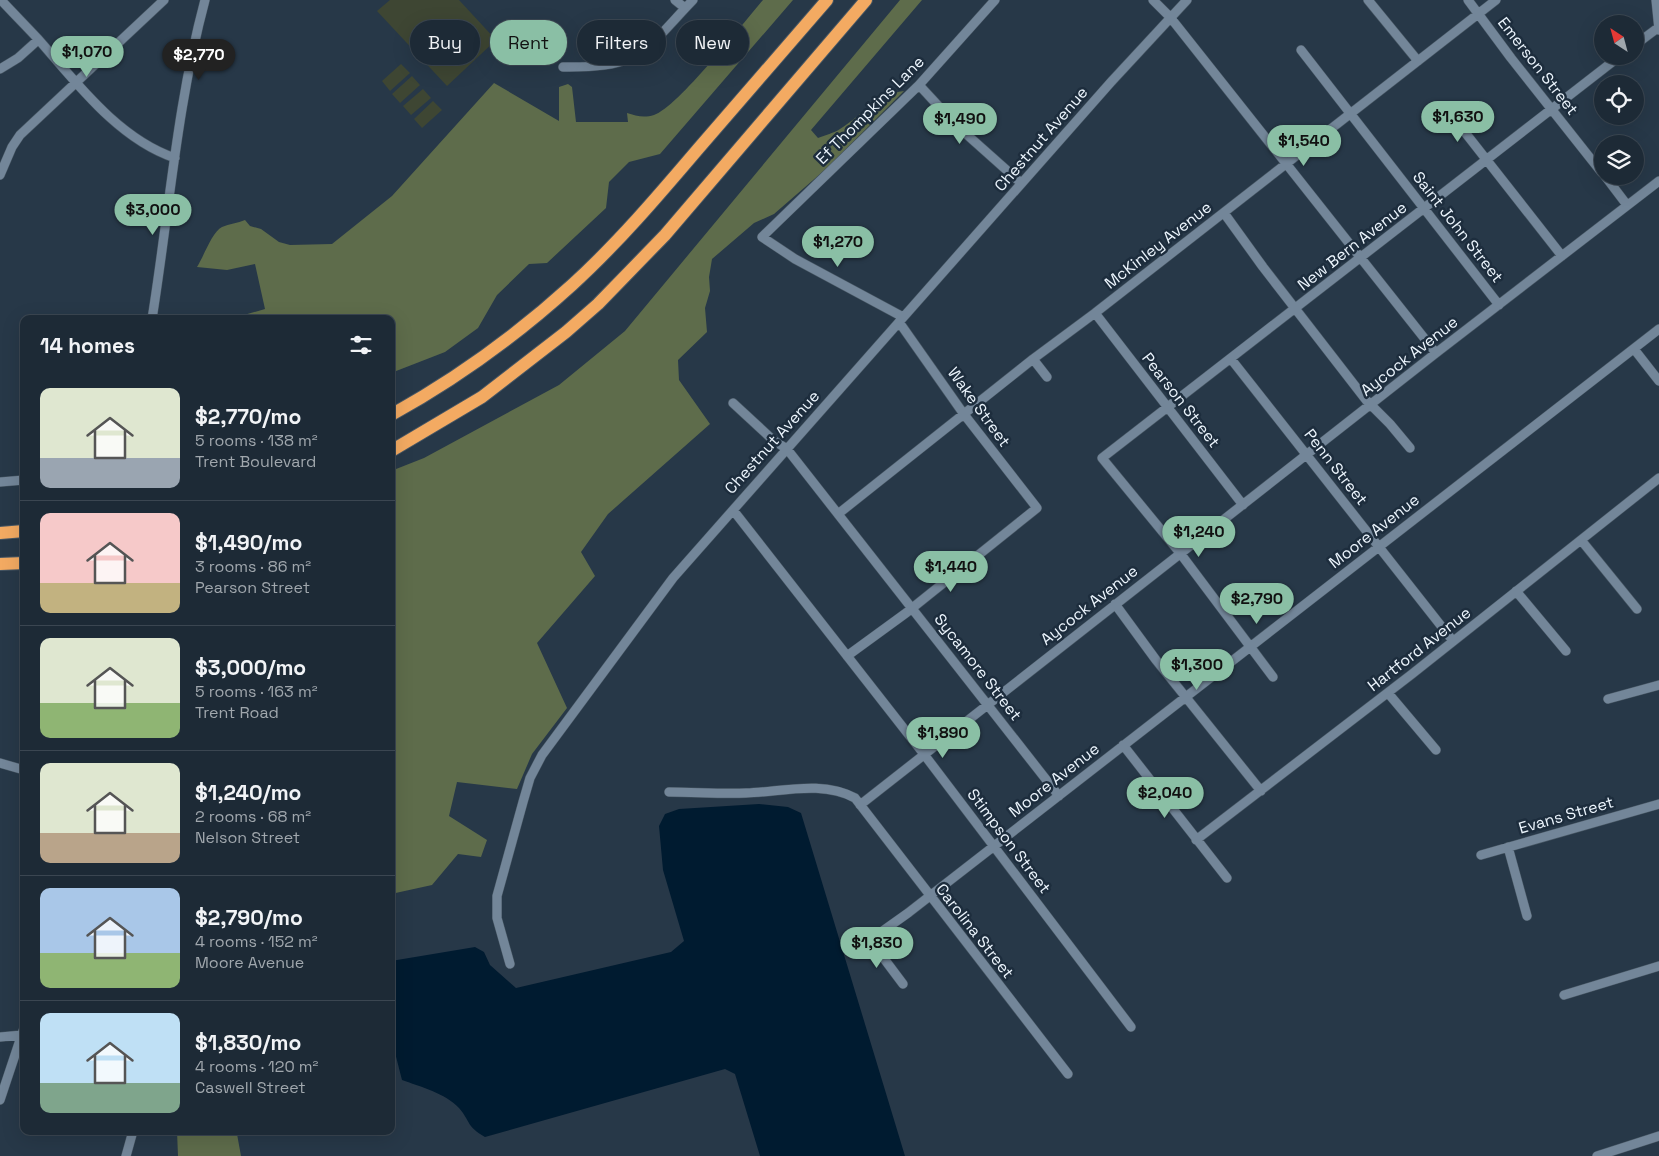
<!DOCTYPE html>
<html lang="en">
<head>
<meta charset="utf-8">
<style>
  :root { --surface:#1d2a36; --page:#25323e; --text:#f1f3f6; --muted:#a0a7ad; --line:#3b4651; --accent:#8abfa5 }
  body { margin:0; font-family:"Space Grotesk",sans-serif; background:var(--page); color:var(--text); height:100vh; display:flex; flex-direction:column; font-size:19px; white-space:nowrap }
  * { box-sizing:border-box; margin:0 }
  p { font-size:16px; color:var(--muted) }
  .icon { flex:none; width:28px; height:28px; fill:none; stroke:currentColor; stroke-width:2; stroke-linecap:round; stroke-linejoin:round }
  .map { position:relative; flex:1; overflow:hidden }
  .panel { position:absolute; left:20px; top:315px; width:375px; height:820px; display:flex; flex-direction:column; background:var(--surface); border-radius:10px; box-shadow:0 5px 20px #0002,0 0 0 1px var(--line) }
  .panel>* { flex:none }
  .top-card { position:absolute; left:410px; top:20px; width:475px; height:45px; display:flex; gap:10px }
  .needle { width:32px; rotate:324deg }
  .controls { position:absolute; left:1594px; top:15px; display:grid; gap:10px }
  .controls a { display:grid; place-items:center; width:50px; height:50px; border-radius:50%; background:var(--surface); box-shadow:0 5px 20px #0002,0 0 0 1px var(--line); font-size:25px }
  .price { position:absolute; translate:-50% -42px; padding:0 11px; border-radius:18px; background:var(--accent); color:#111; font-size:16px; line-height:32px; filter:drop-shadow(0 1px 2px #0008) }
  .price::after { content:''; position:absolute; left:50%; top:30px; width:15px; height:11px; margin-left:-8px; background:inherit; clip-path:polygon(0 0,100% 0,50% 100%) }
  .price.on { background:#222; color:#fff }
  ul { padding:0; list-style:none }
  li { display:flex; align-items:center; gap:15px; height:125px; padding:0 20px }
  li+li { border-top:1px solid var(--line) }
  li span { display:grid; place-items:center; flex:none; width:140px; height:100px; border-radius:10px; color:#555 }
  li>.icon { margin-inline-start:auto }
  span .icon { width:60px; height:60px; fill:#fffc; stroke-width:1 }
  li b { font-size:21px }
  h2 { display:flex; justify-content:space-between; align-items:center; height:60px; padding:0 20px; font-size:21px }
  .pill { padding:0 18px; border-radius:22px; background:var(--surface); box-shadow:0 5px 20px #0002,0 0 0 1px var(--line); font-size:18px; line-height:45px }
  .pill.on { background:var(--accent); color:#111 }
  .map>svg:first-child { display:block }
</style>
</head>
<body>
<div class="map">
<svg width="1659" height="1156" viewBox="0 0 1659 1156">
  <rect width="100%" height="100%" fill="#273848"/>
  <path fill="#3e4633" d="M390 0H459L496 40 447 86 377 11Z
    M401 64 410 73 390 91 382 81Z
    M412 76 420 85 400 103 392 94Z
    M423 89 431 98 411 115 403 106Z
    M433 101 442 110 422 128 414 119Z"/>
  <path fill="#5e6c4b" d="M763 0H793L660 154 629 162 609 182 606 208 547 263 529 264 497 295 478 328 445 352 391 373V319H230L265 309 255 264 227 270 197 267C204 256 212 232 222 227 229 224 238 223 245 220L250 226 261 229 279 242 290 245 332 244 392 196 494 83 559 121V87L568 84 572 87 576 122H628L627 113C636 116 644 118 654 115 678 107 743 23 763 0Z
    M900 0H922L811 130 818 138C825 135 834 133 840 129 861 116 878 94 904 91L827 168 774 214 754 223 712 259 709 277 710 291 705 308 707 332 678 360 679 380 710 424 608 514 581 552 595 576 537 643 567 708 532 754 517 789 457 782 449 816 487 840 481 857 458 854 432 885 391 894V471L424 458 559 385 625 331Z
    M177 1131H239L237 1134 241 1156H178Z"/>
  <path fill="#001b30" d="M759 804 788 807 801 813 905 1156H760L735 1074 725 1069 485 1137C466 1126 471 1122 459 1108 445 1093 421 1087 402 1080L391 1037V961L475 947 484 952 490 965 516 988 671 952 684 941 663 870 659 826 665 814 679 809Z"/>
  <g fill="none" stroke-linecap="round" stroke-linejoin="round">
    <g stroke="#485764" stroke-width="10">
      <path id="minor" d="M1 0C13 13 26 26 38 39 76 82 118 139 175 158
        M675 0 685 8
        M1153 0 1170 17 1436 353
        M1368 0 1418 61
        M1468 0 1511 58 1602 173
        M1656 0 1659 30
        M1635 45 1659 27
        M1301 50 1499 305
        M563 67C642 68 643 52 693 0
        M0 69 18 58 38 40
        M919 85 956 125 1021 183
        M1449 112 1562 256
        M0 175 12 147 20 135 164 0
        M1605 176 1627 205
        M1224 213 1263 267 1366 400 1390 424 1410 448
        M1095 313 1243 505
        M903 317 795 259 762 237 919 85 995 0
        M152 319C169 213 177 104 205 0
        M1634 349 1659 381
        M1033 359 1047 377
        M1231 359 1453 641
        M733 403 773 440 787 449 1059 796
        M0 482 24 480
        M733 510 923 753 1131 1027
        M838 514 1033 359 1095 313 1496 0
        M1581 540 1637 609
        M1516 591 1566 651
        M1115 604 1156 660 1261 791
        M847 656 906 613 1037 508 963 413 899 322
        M1273 677 1180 553 1102 458 1620 56
        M1388 693 1436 750
        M1608 699 1659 685
        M1123 745 1227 878
        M0 763 24 770
        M669 792C695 792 720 794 746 793 781 792 822 780 855 798L1068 1074
        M860 805 1436 353 1659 181
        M1196 840 1412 674 1659 478
        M1508 847 1527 916
        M1481 855 1659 804
        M510 964 497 918V896L523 802 530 778 542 755 673 578 1111 82 1187 0
        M903 984 870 940 908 913 1659 329
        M1564 995 1659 966
        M0 1037 22 1035
        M0 1100 24 1028
        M126 1156 133 1131
        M1597 1156 1659 1136"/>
    </g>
    <g stroke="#485764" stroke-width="14">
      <path id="highway" d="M391 415C456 379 517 335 572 285 618 243 658 196 698 149 741 99 784 50 827 0
        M391 451 482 397 566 332 598 304 665 235 866 0
        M0 533 24 531
        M0 564 24 563"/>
    </g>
    <use href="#minor" stroke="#738699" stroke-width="9"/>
    <use href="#highway" stroke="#f3aa62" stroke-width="12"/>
  </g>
  <g text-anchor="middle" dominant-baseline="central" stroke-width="5" stroke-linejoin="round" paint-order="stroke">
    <g font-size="16" fill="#ecf5fd" stroke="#1d2d3d">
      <text transform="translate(1538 66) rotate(52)">Emerson Street</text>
      <text transform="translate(870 110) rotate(-45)">Ef Thompkins Lane</text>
      <text transform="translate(1041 139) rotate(-49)">Chestnut Avenue</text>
      <text transform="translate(1458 227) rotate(52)">Saint John Street</text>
      <text transform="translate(1158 245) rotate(-38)">McKinley Avenue</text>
      <text transform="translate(1352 246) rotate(-38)">New Bern Avenue</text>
      <text transform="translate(1409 356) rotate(-38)">Aycock Avenue</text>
      <text transform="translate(1181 400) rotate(52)">Pearson Street</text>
      <text transform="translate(979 407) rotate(54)">Wake Street</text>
      <text transform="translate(772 442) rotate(-48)">Chestnut Avenue</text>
      <text transform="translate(1336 467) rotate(52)">Penn Street</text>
      <text transform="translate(1374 531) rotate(-38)">Moore Avenue</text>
      <text transform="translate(1089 605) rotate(-38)">Aycock Avenue</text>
      <text transform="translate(1419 649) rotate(-38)">Hartford Avenue</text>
      <text transform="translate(978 667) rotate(52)">Sycamore Street</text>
      <text transform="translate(1054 780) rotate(-38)">Moore Avenue</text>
      <text transform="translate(1566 815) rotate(-16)">Evans Street</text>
      <text transform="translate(1009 841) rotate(53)">Stimpson Street</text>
      <text transform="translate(975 931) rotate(52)">Carolina Street</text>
    </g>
  </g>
</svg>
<div class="controls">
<a><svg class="needle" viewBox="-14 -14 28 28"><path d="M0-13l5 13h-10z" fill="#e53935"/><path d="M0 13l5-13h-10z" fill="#a0a7ad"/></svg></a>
<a><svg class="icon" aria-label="locate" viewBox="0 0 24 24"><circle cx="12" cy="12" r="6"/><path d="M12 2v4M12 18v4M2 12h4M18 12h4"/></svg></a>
<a><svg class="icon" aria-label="layers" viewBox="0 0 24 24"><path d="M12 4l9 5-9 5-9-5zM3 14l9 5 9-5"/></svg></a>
</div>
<b class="price" style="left:87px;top:78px">$1,070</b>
<b class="price on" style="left:199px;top:81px">$2,770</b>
<b class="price" style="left:1458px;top:143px">$1,630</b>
<b class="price" style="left:960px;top:145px">$1,490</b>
<b class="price" style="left:1304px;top:167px">$1,540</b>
<b class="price" style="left:153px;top:236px">$3,000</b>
<b class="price" style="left:838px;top:268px">$1,270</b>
<b class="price" style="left:1199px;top:558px">$1,240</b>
<b class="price" style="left:951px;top:593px">$1,440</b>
<b class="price" style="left:1257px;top:625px">$2,790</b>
<b class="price" style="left:1197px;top:691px">$1,300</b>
<b class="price" style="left:943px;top:759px">$1,890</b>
<b class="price" style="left:1165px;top:819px">$2,040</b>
<b class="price" style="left:877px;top:969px">$1,830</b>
<div class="top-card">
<a class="pill">Buy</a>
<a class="pill on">Rent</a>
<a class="pill">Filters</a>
<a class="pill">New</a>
</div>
<section class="panel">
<h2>14 homes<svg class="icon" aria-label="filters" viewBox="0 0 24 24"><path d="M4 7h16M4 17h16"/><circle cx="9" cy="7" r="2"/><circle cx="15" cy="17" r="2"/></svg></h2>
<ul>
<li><span style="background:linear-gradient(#dfe7d0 70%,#9aa5b1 0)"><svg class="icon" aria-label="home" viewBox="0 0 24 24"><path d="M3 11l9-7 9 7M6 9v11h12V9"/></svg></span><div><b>$2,770/mo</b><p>5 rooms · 138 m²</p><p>Trent Boulevard</p></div></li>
<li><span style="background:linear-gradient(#f6c9c9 70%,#c2b280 0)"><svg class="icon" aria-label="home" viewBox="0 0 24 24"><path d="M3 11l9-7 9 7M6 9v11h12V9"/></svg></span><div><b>$1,490/mo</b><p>3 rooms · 86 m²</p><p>Pearson Street</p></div></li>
<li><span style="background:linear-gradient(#dfe7d0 65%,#8fb573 0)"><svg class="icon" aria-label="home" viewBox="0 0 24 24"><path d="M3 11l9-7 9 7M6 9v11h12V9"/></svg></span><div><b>$3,000/mo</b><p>5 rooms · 163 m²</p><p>Trent Road</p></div></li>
<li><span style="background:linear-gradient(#dfe7d0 70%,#b9a48a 0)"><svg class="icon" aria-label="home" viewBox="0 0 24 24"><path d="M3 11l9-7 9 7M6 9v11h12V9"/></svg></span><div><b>$1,240/mo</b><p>2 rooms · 68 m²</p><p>Nelson Street</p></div></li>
<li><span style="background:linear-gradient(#a9c7e8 65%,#8fb573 0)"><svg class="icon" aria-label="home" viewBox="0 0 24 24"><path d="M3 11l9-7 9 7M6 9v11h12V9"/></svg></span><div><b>$2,790/mo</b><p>4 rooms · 152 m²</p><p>Moore Avenue</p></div></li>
<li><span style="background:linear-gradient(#bfe0f5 70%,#7fa58c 0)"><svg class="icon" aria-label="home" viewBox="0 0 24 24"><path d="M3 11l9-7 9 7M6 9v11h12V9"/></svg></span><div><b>$1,830/mo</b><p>4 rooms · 120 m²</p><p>Caswell Street</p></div></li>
</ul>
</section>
</div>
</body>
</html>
